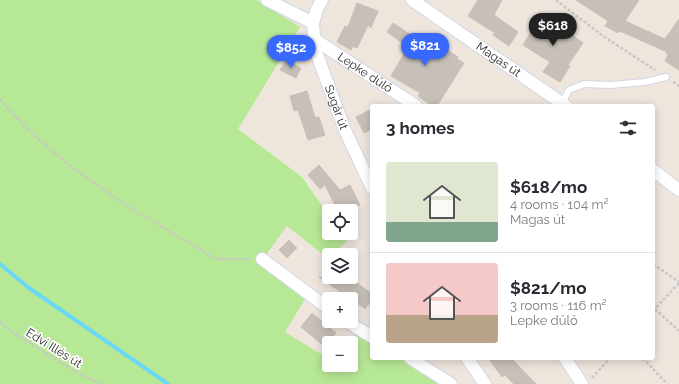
<!DOCTYPE html>
<html lang="en">
<head>
<meta charset="utf-8">
<style>
  :root { --surface:#fff; --page:#f2f2f3; --text:#2b2b33; --muted:#7c7c81; --line:#e1e1e2; --accent:#3869ff }
  body { margin:0; font-family:Raleway,sans-serif; background:var(--page); color:var(--text); height:100vh; display:flex; flex-direction:column; font-size:15px; white-space:nowrap }
  * { box-sizing:border-box; margin:0 }
  p { font-size:13px; color:var(--muted) }
  .icon { flex:none; width:22px; height:22px; fill:none; stroke:currentColor; stroke-width:2; stroke-linecap:round; stroke-linejoin:round }
  .map { position:relative; flex:1; overflow:hidden }
  .details { position:absolute; left:370px; top:104px; width:285px; height:256px; display:flex; flex-direction:column; background:var(--surface); border-radius:4px; box-shadow:0 2px 10px #0003 }
  .details>* { flex:none }
  .controls { position:absolute; left:322px; top:204px; display:grid; gap:8px }
  .controls a { display:grid; place-items:center; width:36px; height:36px; border-radius:4px; background:var(--surface); box-shadow:0 2px 10px #0003; font-size:20px }
  .price { position:absolute; translate:-50% -34px; padding:0 9px; border-radius:14px; background:var(--accent); color:#fff; font-size:13px; line-height:26px; filter:drop-shadow(0 1px 2px #0008) }
  .price::after { content:''; position:absolute; left:50%; top:24px; width:12px; height:9px; margin-left:-6px; background:inherit; clip-path:polygon(0 0,100% 0,50% 100%) }
  .price.current { background:#222; color:#fff }
  ul { padding:0; list-style:none }
  li { display:flex; align-items:center; gap:12px; height:100px; padding:0 16px }
  li+li { border-top:1px solid var(--line) }
  li span { display:grid; place-items:center; flex:none; width:112px; height:80px; border-radius:4px; color:#555 }
  li>.icon { margin-inline-start:auto }
  span .icon { width:48px; height:48px; fill:#fffc; stroke-width:1 }
  li b { font-size:17px }
  h2 { display:flex; justify-content:space-between; align-items:center; height:48px; padding:0 16px; font-size:17px }
  .map>svg:first-child { display:block }
</style>
</head>
<body>
<div class="map">
<svg width="679" height="384" viewBox="0 0 679 384">
  <rect width="100%" height="100%" fill="#eee5dd"/>
  <path fill="#b7e896" d="M0 0H257L300 27 238 129 302 177 329 216V233H340L347 242 326 257 287 226 263 259 308 294 285 332 329 359V365H351V343H348L358 330 372 337V358H410L451 384H0Z"/>
  <g fill="none" stroke-linecap="round" stroke-linejoin="round">
    <path stroke="#6ad9f6" stroke-width="4" d="M0 264 29 288 168 384"/>
  </g>
  <path fill="#c6c0b8" stroke="#c9c1b6" d="M478 0H502L494 15 518 32 509 46 493 35 495 33 468 16Z
    M576 0H639L625 21 665 39 679 19V70L665 61 668 55 666 53 667 52 620 31 618 33 605 26 608 21Z
    M357 3 378 11 371 28 368 25 357 48 353 46 351 50 337 42 345 26 348 27Z
    M541 15 563 28 583 43 568 65 570 66 560 82 543 72 550 62 523 45Z
    M393 23 417 39 419 35 439 49 441 46 458 57 457 59 464 63 437 106H432L418 96 420 93 391 76 408 47 387 32Z
    M286 60 301 68 296 78 280 70Z
    M307 91 315 118 319 117 325 135 308 140 298 110 294 111 290 96Z
    M372 109V129L364 133 356 117Z
    M319 165 340 190 350 185 360 205 349 211H338L325 185 320 189 308 175Z
    M289 240 297 248 287 258 279 250Z
    M319 277H349L372 294V300L365 309 343 292 342 293Z
    M312 313 336 333 325 347 301 327Z
    M488 358H511L536 384H514L505 375 502 377Z"/>
  <g fill="none" stroke-linecap="round" stroke-linejoin="round">
    <g stroke="#d2d6e5" stroke-width="8">
      <path id="lane" d="M562 103 569 90 584 84 611 85 645 82 666 77"/>
    </g>
    <g stroke="#d2d6e5" stroke-width="14">
      <g id="street">
        <path d="M267 0 313 23"/>
        <path id="s1" d="M322 0 317 9 313 23 315 49 344 128 372 188"/>
        <path id="s2" d="M412 0 566 106"/>
        <path id="s3" d="M314 39 416 106"/>
        <path d="M653 170 679 190"/>
        <path d="M262 259 329 309"/>
        <path d="M346 321 372 337"/>
        <path d="M410 358 451 384"/>
        <path d="M467 358 485 384"/>
        <path d="M565 358 582 384"/>
      </g>
    </g>
    <path stroke="#c8c8c8" stroke-width="2.5" stroke-dasharray="3 2" stroke-linecap="butt" d="M556 0 603 36 655 70
      M673 82 679 86
      M0 99 24 126 70 166 132 209 216 259H251
      M653 264 679 282
      M655 309 679 331
      M653 311 679 283
      M0 322 12 332 79 374 102 384
      M643 358 667 384
      M592 378 610 358"/>
    <use href="#lane" stroke="#fff" stroke-width="6"/>
    <use href="#street" stroke="#fff" stroke-width="12"/>
  </g>
  <g text-anchor="middle" dominant-baseline="central" stroke-width="3.5" stroke-linejoin="round" paint-order="stroke">
    <g font-size="12" fill="#2b2b2b" stroke="#fff">
      <text stroke="none"><textPath href="#s2" startOffset="105">Magas út</textPath></text>
      <text stroke="none"><textPath href="#s3" startOffset="61">Lepke dűlő</textPath></text>
      <text stroke="none"><textPath href="#s1" startOffset="113">Sugár út</textPath></text>
      <text transform="translate(54 348) rotate(32)">Edvi Illés út</text>
    </g>
  </g>
</svg>
<div class="controls">
<a><svg class="icon" aria-label="locate" viewBox="0 0 24 24"><circle cx="12" cy="12" r="6"/><path d="M12 2v4M12 18v4M2 12h4M18 12h4"/></svg></a>
<a><svg class="icon" aria-label="layers" viewBox="0 0 24 24"><path d="M12 4l9 5-9 5-9-5zM3 14l9 5 9-5"/></svg></a>
<a>+</a>
<a>−</a>
</div>
<b class="price current" style="left:553px;top:47px">$618</b>
<b class="price" style="left:425px;top:67px">$821</b>
<b class="price" style="left:291px;top:69px">$852</b>
<section class="details">
<h2>3 homes<svg class="icon" aria-label="filters" viewBox="0 0 24 24"><path d="M4 7h16M4 17h16"/><circle cx="9" cy="7" r="2"/><circle cx="15" cy="17" r="2"/></svg></h2>
<ul>
<li><span style="background:linear-gradient(#dfe7d0 75%,#7fa58c 0)"><svg class="icon" aria-label="home" viewBox="0 0 24 24"><path d="M3 11l9-7 9 7M6 9v11h12V9"/></svg></span><div><b>$618/mo</b><p>4 rooms · 104 m²</p><p>Magas út</p></div></li>
<li><span style="background:linear-gradient(#f6c9c9 65%,#b9a48a 0)"><svg class="icon" aria-label="home" viewBox="0 0 24 24"><path d="M3 11l9-7 9 7M6 9v11h12V9"/></svg></span><div><b>$821/mo</b><p>3 rooms · 116 m²</p><p>Lepke dűlő</p></div></li>
</ul>
</section>
</div>
</body>
</html>
